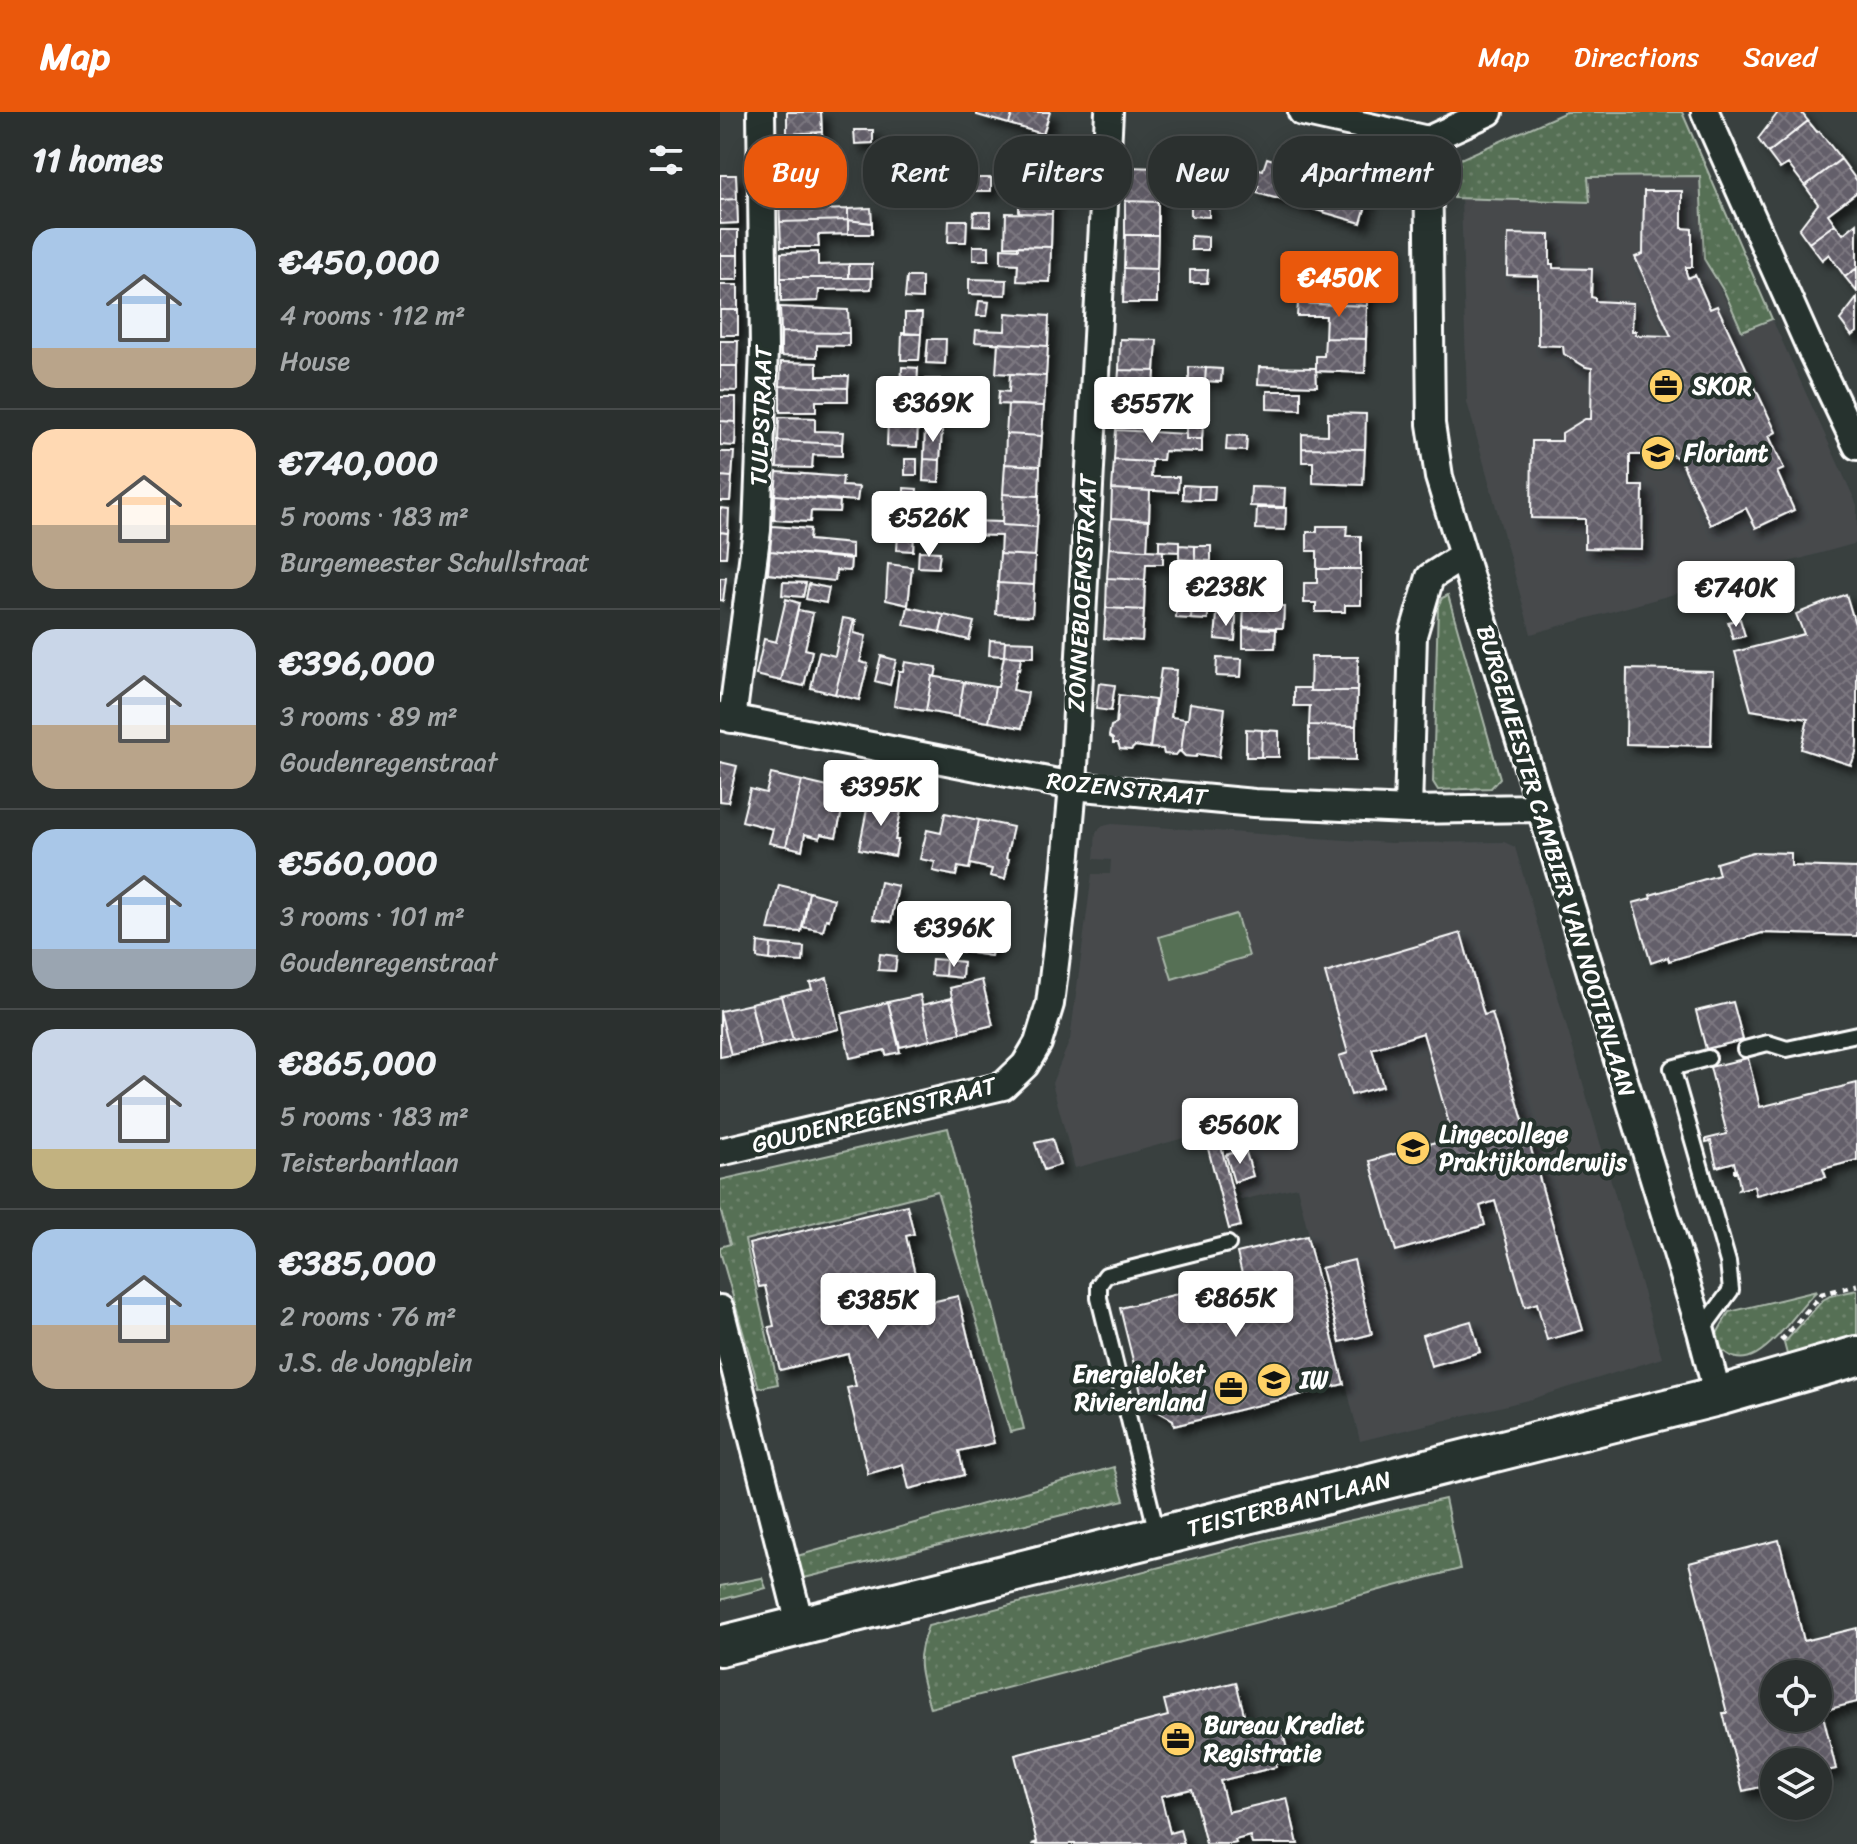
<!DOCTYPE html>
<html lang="en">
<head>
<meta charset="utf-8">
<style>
  :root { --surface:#2b302f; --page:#333837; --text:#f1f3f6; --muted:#a6a9aa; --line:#474b4b; --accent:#ea580c }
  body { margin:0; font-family:Sriracha,sans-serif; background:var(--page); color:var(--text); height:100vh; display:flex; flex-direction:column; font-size:30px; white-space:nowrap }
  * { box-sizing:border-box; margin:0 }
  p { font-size:26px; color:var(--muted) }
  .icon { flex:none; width:44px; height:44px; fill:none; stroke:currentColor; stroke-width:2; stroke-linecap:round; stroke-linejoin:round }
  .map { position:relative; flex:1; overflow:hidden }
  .drawer { display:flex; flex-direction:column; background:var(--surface); width:720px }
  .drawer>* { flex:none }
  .top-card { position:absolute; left:24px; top:24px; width:760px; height:72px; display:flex; gap:16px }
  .controls { position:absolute; left:1040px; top:1548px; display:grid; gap:16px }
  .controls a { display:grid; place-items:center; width:72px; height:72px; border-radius:50%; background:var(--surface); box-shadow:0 4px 20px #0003,0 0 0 2px var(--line); font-size:40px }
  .price { position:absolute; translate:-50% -68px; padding:0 18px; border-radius:8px; background:#fff; color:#222; font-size:26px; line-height:52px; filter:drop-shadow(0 2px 4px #0008) }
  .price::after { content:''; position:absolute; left:50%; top:48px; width:24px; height:18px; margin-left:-12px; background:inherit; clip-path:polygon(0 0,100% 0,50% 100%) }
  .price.selected { background:var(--accent); color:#fff }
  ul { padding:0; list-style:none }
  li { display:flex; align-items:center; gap:24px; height:200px; padding:0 32px }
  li+li { border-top:2px solid var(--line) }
  li span { display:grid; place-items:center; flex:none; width:224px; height:160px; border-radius:24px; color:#555 }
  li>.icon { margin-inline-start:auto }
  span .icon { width:96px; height:96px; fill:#fffc; stroke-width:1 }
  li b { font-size:34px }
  h2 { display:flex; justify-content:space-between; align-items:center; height:96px; padding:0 32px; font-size:34px }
  .pill { padding:0 28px; border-radius:32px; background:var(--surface); box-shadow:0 4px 20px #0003,0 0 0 2px var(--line); font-size:28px; line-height:72px }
  .pill.selected { background:var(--accent); color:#fff }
  header { display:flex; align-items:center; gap:48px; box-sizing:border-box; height:112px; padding:0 40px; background:var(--accent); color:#fff }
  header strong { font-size:38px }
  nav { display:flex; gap:44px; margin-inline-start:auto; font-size:28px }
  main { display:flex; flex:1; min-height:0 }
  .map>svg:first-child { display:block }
</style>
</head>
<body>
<header>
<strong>Map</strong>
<nav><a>Map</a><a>Directions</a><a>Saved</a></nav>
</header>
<main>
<section class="drawer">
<h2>11 homes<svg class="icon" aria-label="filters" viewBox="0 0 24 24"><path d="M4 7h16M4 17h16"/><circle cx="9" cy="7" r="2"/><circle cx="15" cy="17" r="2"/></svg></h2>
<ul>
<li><span style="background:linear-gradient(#a9c7e8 75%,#b9a48a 0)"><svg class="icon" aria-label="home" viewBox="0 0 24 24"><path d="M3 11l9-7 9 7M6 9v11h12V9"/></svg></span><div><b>€450,000</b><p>4 rooms · 112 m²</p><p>House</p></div></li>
<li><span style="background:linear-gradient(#ffd9b3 60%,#b9a48a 0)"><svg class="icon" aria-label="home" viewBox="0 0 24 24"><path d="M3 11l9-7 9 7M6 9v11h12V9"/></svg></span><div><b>€740,000</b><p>5 rooms · 183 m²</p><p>Burgemeester Schullstraat</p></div></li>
<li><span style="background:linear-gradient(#c9d6e8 60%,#b9a48a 0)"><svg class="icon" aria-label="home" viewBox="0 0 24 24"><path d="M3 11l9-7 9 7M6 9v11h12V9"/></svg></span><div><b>€396,000</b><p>3 rooms · 89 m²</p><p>Goudenregenstraat</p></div></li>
<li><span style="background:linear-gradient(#a9c7e8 75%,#9aa5b1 0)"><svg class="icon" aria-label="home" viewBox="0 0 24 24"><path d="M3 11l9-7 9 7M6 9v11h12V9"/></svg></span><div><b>€560,000</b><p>3 rooms · 101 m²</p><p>Goudenregenstraat</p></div></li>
<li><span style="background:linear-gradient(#c9d6e8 75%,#c2b280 0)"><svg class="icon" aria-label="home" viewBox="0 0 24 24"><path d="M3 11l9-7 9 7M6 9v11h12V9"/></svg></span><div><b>€865,000</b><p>5 rooms · 183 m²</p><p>Teisterbantlaan</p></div></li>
<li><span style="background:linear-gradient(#a9c7e8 60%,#b9a48a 0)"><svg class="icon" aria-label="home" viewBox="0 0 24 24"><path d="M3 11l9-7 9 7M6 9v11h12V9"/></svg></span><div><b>€385,000</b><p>2 rooms · 76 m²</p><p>J.S. de Jongplein</p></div></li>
</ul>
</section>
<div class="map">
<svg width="1137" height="1732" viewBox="0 0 1137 1732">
  <defs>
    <pattern id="grass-dots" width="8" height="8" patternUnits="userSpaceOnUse" patternTransform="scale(2)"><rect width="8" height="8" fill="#566f55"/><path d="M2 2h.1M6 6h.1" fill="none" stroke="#6f856e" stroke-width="1.8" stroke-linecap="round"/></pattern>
    <pattern id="building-cross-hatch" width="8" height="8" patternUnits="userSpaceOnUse" patternTransform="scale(2)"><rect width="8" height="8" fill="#645f6a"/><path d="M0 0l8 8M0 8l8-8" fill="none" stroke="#7b7780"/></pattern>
    <filter id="shadow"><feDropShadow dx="7" dy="7" stdDeviation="4" flood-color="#0009"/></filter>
  </defs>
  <rect width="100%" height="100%" fill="#39403f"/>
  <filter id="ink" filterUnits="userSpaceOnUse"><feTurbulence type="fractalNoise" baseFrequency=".0125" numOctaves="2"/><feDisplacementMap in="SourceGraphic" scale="16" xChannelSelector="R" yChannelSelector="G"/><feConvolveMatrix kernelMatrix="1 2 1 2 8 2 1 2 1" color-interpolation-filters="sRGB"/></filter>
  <g filter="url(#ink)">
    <path fill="#46494c" d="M980 64 984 147 1022 219 1052 207 1137 393V431L811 522 747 290 741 85 869 89 867 65Z
      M392 712 670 731 784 730 795 735 942 1246 812 1287 640 1329 577 1075 521 1088 497 1017 355 1056 332 971 350 928 372 762H390L391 748 374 747 376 720 383 714Z"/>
    <path fill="url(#grass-dots)" stroke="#aab7aa" stroke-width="2" d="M846 0H962L1052 207 1022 219 1005 181 984 147 980 64 868 65 870 90 734 86 735 53 738 48Z
      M728 483 780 666 771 676 718 678 713 670 718 494 722 486Z
      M228 1016 304 1317 290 1320 217 1079 25 1128 58 1272 39 1276 0 1139V1135L10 1132 0 1096V1068Z
      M1137 1178V1225L1068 1246 1064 1231 1103 1188 1110 1184Z
      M1097 1179C1072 1200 1029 1284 994 1227L1009 1200Z
      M394 1355 404 1388 80 1467 77 1444Z
      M725 1387 740 1457 210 1596C200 1560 194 1551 208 1514L566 1423Z
      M42 1466 46 1476 0 1488V1474Z"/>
    <path fill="#566f55" stroke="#aab7aa" stroke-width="2" d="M516 802 529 844 452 867 439 825Z"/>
    <path fill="url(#building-cross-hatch)" stroke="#fff" stroke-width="2" fill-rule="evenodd" filter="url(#shadow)" d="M67 0H101L102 20 67 22Z
      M257 0H293L289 12 257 3Z
      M293 0H330L323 22 289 12Z
      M1056 0H1081L1088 9 1048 41 1038 27 1057 2Z
      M1088 9 1097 20 1099 19 1121 47 1085 74 1068 52 1060 57 1048 41Z
      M134 18H153V31L135 32Z
      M102 20 103 55 68 56 67 22Z
      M547 46 576 55 566 89 537 81 539 74 531 71 535 56 543 58Z
      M1121 47 1137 69V80L1108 102 1115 112 1089 131 1079 117 1098 92 1085 74Z
      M406 55 439 56 438 90 405 89Z
      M576 55 613 65 603 100 566 89Z
      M472 56 489 57V69H472Z
      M0 63H16L17 87 0 88Z
      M613 65 651 76 641 111 603 100Z
      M254 66H271V79H254Z
      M299 67H333L332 102 299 101Z
      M924 79H962V116L972 117V155H966V160L968 166 975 163 990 197 997 194 1056 320 1049 324 1064 357 1057 360 1074 398 1036 416 1026 396 991 413 961 349 953 343H910V374H923L922 437 865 436V407L811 406 812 329H842V321L865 307H871L872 256 866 255 844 242 843 234 818 233V164L787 163 788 122 830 123V152H833V156L872 157 871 185 875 186V189L913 191 912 219H916V223L951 224 915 145 923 142Z
      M98 86V98L128 97V108L60 110 59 87Z
      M17 87 18 111 0 112V88Z
      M405 89 438 90V123H405Z
      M471 90H489V105L471 104Z
      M151 96 152 111 128 108V97Z
      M254 100H271V114L253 113Z
      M286 101 332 102 331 135 285 134Z
      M128 108V122L98 123 99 135H61L60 110Z
      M128 108 152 111V122H128Z
      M229 108H247L246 130H228Z
      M1137 111V156L1125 165 1109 142 1102 148 1089 131 1115 112 1123 122Z
      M0 118H18V143H0Z
      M405 123H438L437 157 404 156Z
      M471 124 488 125V138H471Z
      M253 134H269V148H253Z
      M298 134 331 135 330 170 297 169 298 152 281 151V136L298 137Z
      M98 140V153L129 152V166H61V141Z
      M588 140 628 141V160L648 161 647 194 593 192 595 161 587 160Z
      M0 143H18V168H0Z
      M129 152H152V166H129Z
      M404 156 437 157V191H403Z
      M1137 156V180L1125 165Z
      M470 158H488L487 171H470Z
      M187 165H202V187L185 186Z
      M61 166H152L151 177 99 178 98 189 61 190Z
      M249 167 287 168 286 183 249 182Z
      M0 173H18V198H0Z
      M1137 186V220L1132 224 1120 208Z
      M259 189 269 190 267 204H257Z
      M578 191 647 194 646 227 605 226 606 204H577Z
      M60 195 128 198 129 221 61 220Z
      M0 198H18V223H0Z
      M185 201H202L201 222H185Z
      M286 201 329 204 328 234 255 230 256 218 285 219Z
      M61 220 129 221V234L97 233V245L61 244Z
      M182 221 201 222 199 248H181Z
      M605 226 646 227 645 261 596 259V244H604Z
      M208 227H226L225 252 206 251Z
      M400 227 437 228 435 259 399 258Z
      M0 229H18L17 254H0Z
      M278 231 328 234 326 264 276 261Z
      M61 250 97 251V264H129L128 276 60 274Z
      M0 254H17V279L0 278Z
      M182 255 198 256 197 277H181Z
      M469 255 486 256 485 269H469Z
      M539 255 596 256 597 274 538 272Z
      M486 256 502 257 501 270 485 269Z
      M399 258 435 259 433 289 397 287Z
      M290 262 326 264 324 294 278 292 279 279 289 280Z
      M206 267H220L219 289 205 288Z
      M60 274 128 276V289H96V300H60Z
      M547 279H581V298L547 297Z
      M0 285H16V310L0 309Z
      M397 287 433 289 432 320 396 318Z
      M206 289H223L222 309 206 308Z
      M288 293 324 294 322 324 286 322Z
      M608 301 646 302 645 337 582 336V322L608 323Z
      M59 305 95 306V319L123 320 122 332 58 329Z
      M168 307 198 308 197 335 167 334Z
      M0 309 16 310 15 334 0 333Z
      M466 314H483L482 327H466Z
      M205 317 222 318 220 348 204 347Z
      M396 318 466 322V327H482V340L444 339 443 348H432V350L394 348Z
      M286 322 322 324 320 354 285 352Z
      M507 323 527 324 526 339 506 338Z
      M58 329 122 332V344L93 343 92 356 57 355Z
      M582 336 645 337 643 373 593 371V350H582Z
      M0 340H14L12 365 0 364Z
      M185 347H197V363H185Z
      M204 347 220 348 219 370 203 369Z
      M394 348 432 350 431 365H459L458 380 392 377Z
      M285 352 320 354 319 384 283 382Z
      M57 360 123 365 122 374 139 375 137 389 55 383Z
      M0 364 12 365 10 389H0Z
      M463 373 479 374 478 388 463 387Z
      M479 374H495L494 388H478Z
      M531 375 565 376 564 395 530 394Z
      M184 376 197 377 196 394 184 393Z
      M392 377 430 379 429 408 391 406Z
      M283 382 319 384 317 415 282 413Z
      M55 383 120 389 119 400 91 399 90 410 54 408Z
      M202 393H217V408L202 407Z
      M0 396 9 397 8 421 0 420Z
      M537 396H566L565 418 536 417Z
      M391 406 429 408 427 438 389 436Z
      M250 409 281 410 282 413 317 415 315 444 280 442 281 424 249 423Z
      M52 414 90 417 89 428 132 432V446L50 439Z
      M597 414H627L626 424H641V457H597V439H587V420H597Z
      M0 420 8 421 6 445H0Z
      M178 422 194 423 193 439 177 438Z
      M439 428 459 429V440L439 439Z
      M459 433 475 434V448L459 447Z
      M475 434H491V449L475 448Z
      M389 436 443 439V452H426L425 468 387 466Z
      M50 439 131 447 130 459 116 458 115 469 48 462Z
      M199 439 220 440 218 456 198 455Z
      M280 442 315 444 314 473 278 471Z
      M168 452 192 455 188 493 166 488Z
      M597 457H641V493H625V500H596V491H584V471H597Z
      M0 466H6L3 489 0 488Z
      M387 466 425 468 424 498 386 496Z
      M63 470 86 471 83 485 62 483Z
      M278 471 314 473 312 504 276 502Z
      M89 472 109 476 106 491 86 487Z
      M1126 482 1137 519V631L1136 641 1131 653 1081 637 1088 607 1031 598 1015 540 1084 522 1076 502Z
      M66 487 79 491 61 569 36 563 44 527 56 530Z
      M456 493 472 494 471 507 456 506Z
      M472 494 488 495V508L471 507Z
      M524 494H564L563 516 523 515Z
      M188 495 224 503 220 520 184 513Z
      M386 496 424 498 422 529 384 526Z
      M78 498 93 501 85 537 92 539 84 574 61 569Z
      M224 503 254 510 249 528 220 521Z
      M497 503 516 504 515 529 495 527Z
      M123 506 134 508 115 582 91 576 99 540 115 544Z
      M1020 507 1025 524 1013 527 1008 510Z
      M134 508H136L134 521 146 524 140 550 148 552 139 588 115 582Z
      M523 516 556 517 555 536H523Z
      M270 528 285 529 284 544 269 543Z
      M285 529 314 530V545L284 544Z
      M161 544 176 548 170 573 155 569Z
      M284 544 301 545 299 558 297 557 293 578 308 581 302 616 269 610 275 575H278Z
      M591 545H638L637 579H590Z
      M497 546 522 547 521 565 496 564Z
      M185 550 217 555 215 565 212 564 206 599 174 594 179 559H183Z
      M441 557 456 558 451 605 465 607 461 640 459 639 456 643 444 642 443 637 430 636Z
      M907 557 993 559 991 634 906 632Z
      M212 564 244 570 238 605 206 599Z
      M244 570 275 575 269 610 238 605Z
      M379 571 395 573 391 599 376 597Z
      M574 576H590V579H637L636 614 589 613 590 594H574Z
      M399 583 435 588 430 636 415 634 411 638 400 637 398 631H393V627L389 624 391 614 396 612Z
      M470 591 505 596 499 645 478 642 476 645 465 644 461 640 465 607H468Z
      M589 613 636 614V648L589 647Z
      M526 617 542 618 541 645H526Z
      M542 618 559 619V645H541Z
      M0 650 17 654 8 690 0 689Z
      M51 662 82 669 66 734 49 731 53 717 22 709 30 677 46 681Z
      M82 669 112 676 108 696 122 699 116 725 101 722 100 726 85 722 82 738 66 734Z
      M149 687 182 694 175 728H178L175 744 139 737Z
      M225 701 259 708 249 757 238 755 236 764 213 759 215 750 200 747 207 718 221 721Z
      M259 708 293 715 286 746 289 747 285 767 270 764 272 757 250 752Z
      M1033 740 1071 741V754L1137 756V824L1042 821 949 849 948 845 931 851 913 791 931 786 930 783 999 763 996 751Z
      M160 770 178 774 171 810 153 807Z
      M59 773 89 780 81 820 48 818Z
      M89 780 114 787 109 808 106 807 103 819 83 815Z
      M741 821 764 903 772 901 863 1218 827 1228 817 1191 805 1195 775 1089 760 1094 765 1113 676 1139 650 1049 733 1025 703 921 652 937 663 974 631 983 619 944 628 941 605 861Z
      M236 822 273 828 271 844 233 838Z
      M38 830 51 832 50 848 37 846Z
      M51 832 84 835 83 850 50 848Z
      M160 842 177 844 175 859 158 858Z
      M212 847 226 848 225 864 211 863Z
      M226 848 243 850 242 866 225 864Z
      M107 866 119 917 73 928 61 884 92 877 90 871Z
      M262 868 273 913 241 921 230 876Z
      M200 883 210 928 180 935 168 890Z
      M61 884 73 928 41 936 31 891Z
      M232 886 241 921 210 928 202 893Z
      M168 890 180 940 166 943 165 938 130 946 121 902Z
      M1013 890 1023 928 986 937 976 899Z
      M31 892 41 936 11 943 0 899Z
      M0 899 11 943 0 945Z
      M1028 946 1040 995 1137 971V1048L1103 1057 1106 1065 1036 1083 1034 1074 1018 1078 1020 1075 1017 1060H1014V1058H1016L1014 1050 997 1055 991 1029 986 1030V1027L1007 1022 990 955Z
      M498 1022 521 1114 509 1117 485 1025Z
      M332 1027 340 1053 324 1058 315 1031Z
      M525 1037 533 1064 514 1070 506 1043Z
      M187 1093 194 1122 186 1124 202 1192 238 1184 274 1331 239 1339 244 1363 189 1377 183 1352 148 1362 127 1276 136 1274 128 1242 60 1258 49 1215 54 1214 45 1174 39 1175 29 1132Z
      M587 1124 624 1272 454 1314 453 1308 432 1296 425 1297 400 1196 523 1166 517 1141Z
      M634 1148 652 1222 620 1230 601 1156Z
      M751 1209 760 1240 711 1254 702 1223Z
      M1059 1428 1084 1529 1137 1516V1590L1102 1599 1116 1657 1098 1661V1650H1054V1672L1023 1679 1003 1601H1007L969 1451ZM1054 1562H1098V1606H1054Z
      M516 1570 527 1614 544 1609 547 1621 562 1618 570 1648 556 1652V1655L500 1669 508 1700 567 1686 578 1732H532L530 1724 515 1728 516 1731 512 1732H486L472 1677 441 1684 450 1721 460 1718 464 1732H312L317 1730 295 1643 448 1604 444 1588Z"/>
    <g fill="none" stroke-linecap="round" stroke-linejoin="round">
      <g stroke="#fff" stroke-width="20">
        <path id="lane" d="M1025 937 1048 931 1067 937 1137 922
          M981 1219 1011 1178 1008 1150 952 956 988 946
          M438 1425 379 1186V1173L386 1163 508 1132"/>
      </g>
      <g stroke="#fff" stroke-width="32">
        <path id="street" d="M582 0 708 28 769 0
          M985 0 1092 240 1137 334
          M708 28 711 312 719 365 981 1219 998 1284
          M0 604 353 674 534 691 688 698 821 696
          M12 607 37 418 44 238 41 0
          M688 698 693 523 710 465 743 444
          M0 1040 283 974 305 953 318 931 330 892 343 786 353 674 389 0
          M0 1197 80 1512"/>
      </g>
      <g stroke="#fff" stroke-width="44">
        <path id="secondary" d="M0 1534 998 1284 1137 1244"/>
      </g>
      <path stroke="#fff" stroke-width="5" stroke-dasharray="6 6" stroke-linecap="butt" d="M1061 1229 1102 1182 1137 1173"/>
      <use href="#lane" stroke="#26332d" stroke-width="14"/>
      <use href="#street" stroke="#26332d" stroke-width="26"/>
      <use href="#secondary" stroke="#26332d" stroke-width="38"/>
    </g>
  </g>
  <defs>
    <g id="office-disc" transform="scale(1.8)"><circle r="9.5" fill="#ffd166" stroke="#26332d"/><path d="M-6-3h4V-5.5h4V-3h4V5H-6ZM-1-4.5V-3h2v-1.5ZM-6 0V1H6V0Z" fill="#111"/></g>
    <g id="school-disc" transform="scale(1.8)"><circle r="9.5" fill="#ffd166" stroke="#26332d"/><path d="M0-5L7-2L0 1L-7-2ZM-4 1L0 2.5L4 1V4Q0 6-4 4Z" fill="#111"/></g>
    <g id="university-disc" transform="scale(1.8)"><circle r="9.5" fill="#ffd166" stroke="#26332d"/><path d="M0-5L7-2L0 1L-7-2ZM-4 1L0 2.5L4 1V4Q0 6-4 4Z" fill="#111"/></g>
  </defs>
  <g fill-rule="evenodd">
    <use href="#office-disc" x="946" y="274"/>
    <use href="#school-disc" x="938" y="341"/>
    <use href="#school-disc" x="693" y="1036"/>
    <use href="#university-disc" x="554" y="1268"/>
    <use href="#office-disc" x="511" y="1276"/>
    <use href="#office-disc" x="458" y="1627"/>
  </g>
  <g text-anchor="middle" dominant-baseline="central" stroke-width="8" stroke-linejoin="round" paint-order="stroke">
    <g font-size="24" font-weight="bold" fill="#fff" stroke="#26332d" text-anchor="start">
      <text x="972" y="274">SKOR</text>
      <text x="964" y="341">Floriant</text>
      <text x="719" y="1022">Lingecollege<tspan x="719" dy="28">Praktijkonderwijs</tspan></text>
      <text x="485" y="1262" text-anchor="end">Energieloket<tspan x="485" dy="28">Rivierenland</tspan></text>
      <text x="580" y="1268">IW</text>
      <text x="484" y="1613">Bureau Krediet<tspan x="484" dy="28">Registratie</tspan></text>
    </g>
    <g font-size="24" fill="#fff" stroke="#26332d">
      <text transform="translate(41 304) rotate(-88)">TULPSTRAAT</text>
      <text transform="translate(362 481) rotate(-87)">ZONNEBLOEMSTRAAT</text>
      <text transform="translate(407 677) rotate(6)">ROZENSTRAAT</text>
      <text transform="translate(836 749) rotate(73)">BURGEMEESTER CAMBIER VAN NOOTENLAAN</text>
      <text transform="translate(154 1003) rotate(-14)">GOUDENREGENSTRAAT</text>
      <text transform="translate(569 1392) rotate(-14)">TEISTERBANTLAAN</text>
    </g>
  </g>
</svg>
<div class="controls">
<a><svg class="icon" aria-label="locate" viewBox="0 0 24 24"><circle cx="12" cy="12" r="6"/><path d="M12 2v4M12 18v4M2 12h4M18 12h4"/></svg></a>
<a><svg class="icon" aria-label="layers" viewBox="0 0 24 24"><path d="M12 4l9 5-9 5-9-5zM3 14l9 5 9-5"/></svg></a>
</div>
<b class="price selected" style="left:619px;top:207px">€450K</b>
<b class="price" style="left:213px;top:332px">€369K</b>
<b class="price" style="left:432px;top:333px">€557K</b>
<b class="price" style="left:209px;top:447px">€526K</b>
<b class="price" style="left:506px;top:516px">€238K</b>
<b class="price" style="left:1016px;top:517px">€740K</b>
<b class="price" style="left:161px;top:716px">€395K</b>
<b class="price" style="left:234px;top:857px">€396K</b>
<b class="price" style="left:520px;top:1054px">€560K</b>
<b class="price" style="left:516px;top:1227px">€865K</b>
<b class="price" style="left:158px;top:1229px">€385K</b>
<div class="top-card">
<a class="pill selected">Buy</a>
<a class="pill">Rent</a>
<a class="pill">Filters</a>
<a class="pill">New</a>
<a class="pill">Apartment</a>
</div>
</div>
</main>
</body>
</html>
